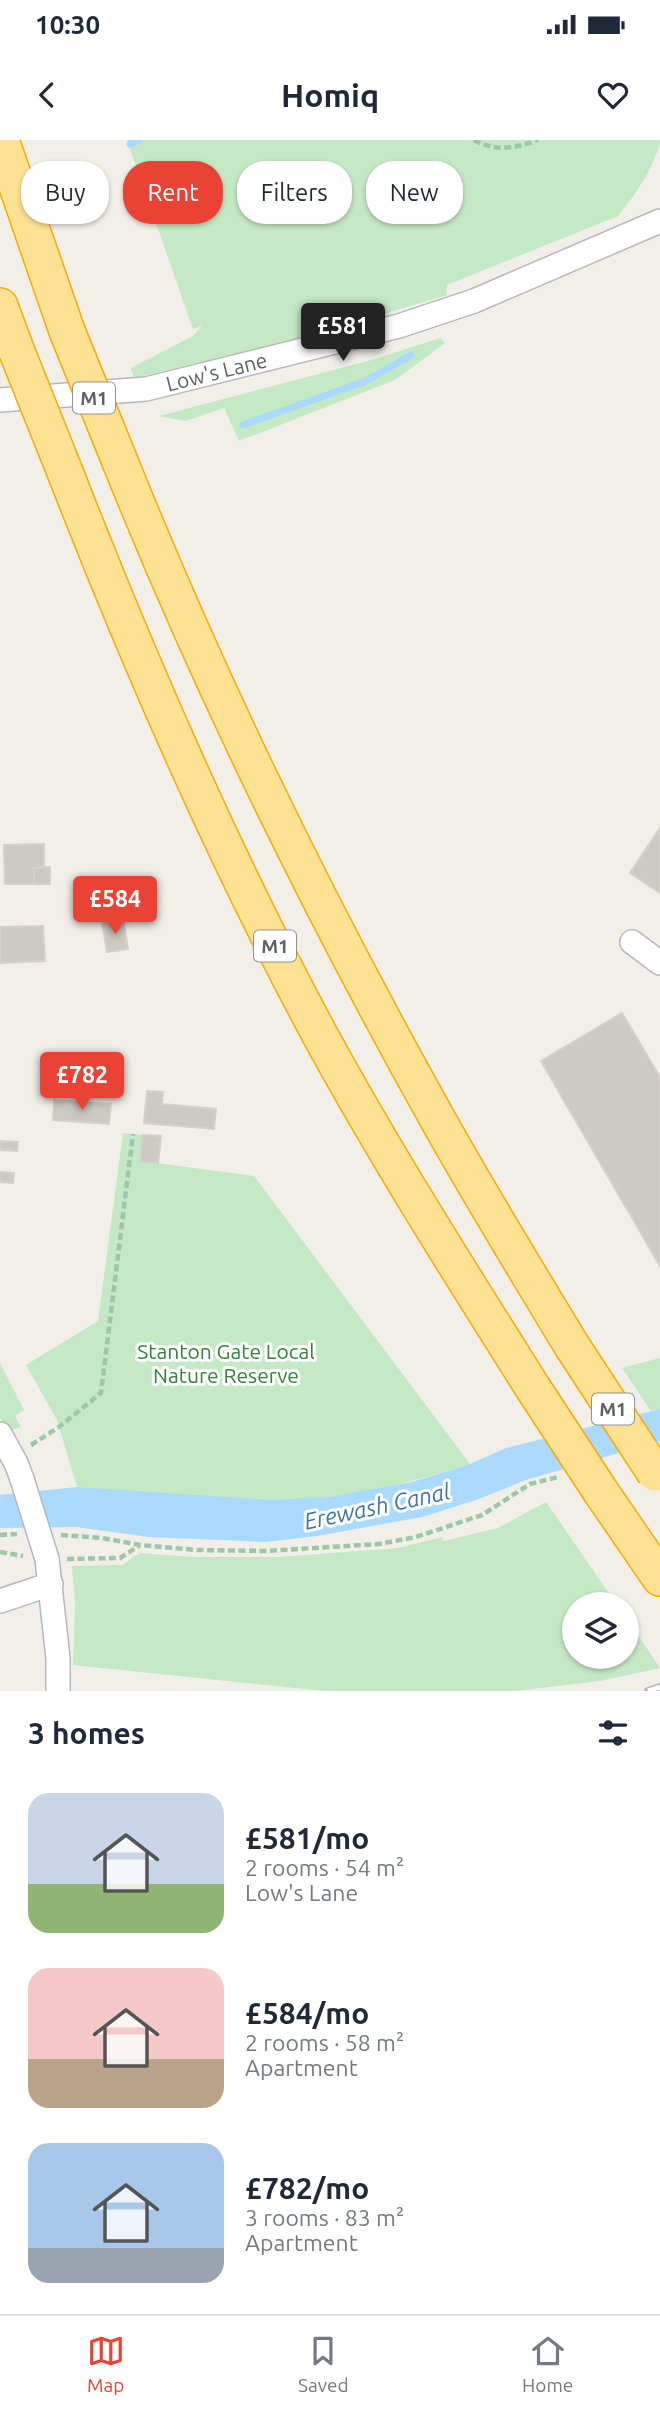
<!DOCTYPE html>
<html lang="en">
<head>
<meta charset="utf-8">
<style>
  :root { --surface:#fff; --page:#f6f6f7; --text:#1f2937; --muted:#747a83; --line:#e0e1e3; --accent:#ea4335 }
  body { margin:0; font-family:Ubuntu,sans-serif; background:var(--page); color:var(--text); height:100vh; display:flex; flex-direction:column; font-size:26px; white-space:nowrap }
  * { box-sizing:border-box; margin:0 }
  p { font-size:23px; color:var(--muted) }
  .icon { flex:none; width:38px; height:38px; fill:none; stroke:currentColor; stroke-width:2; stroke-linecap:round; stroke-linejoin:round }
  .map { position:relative; height:1551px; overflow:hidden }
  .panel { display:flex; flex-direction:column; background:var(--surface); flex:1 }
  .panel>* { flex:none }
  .hud { position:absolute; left:21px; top:21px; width:620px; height:63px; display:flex; gap:14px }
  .fabs { position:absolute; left:562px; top:1452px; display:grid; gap:14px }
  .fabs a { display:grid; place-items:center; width:77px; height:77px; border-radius:50%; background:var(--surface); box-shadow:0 2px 5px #0004; font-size:35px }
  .price { position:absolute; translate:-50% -60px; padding:0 16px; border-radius:7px; background:var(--accent); color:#fff; font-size:23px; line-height:46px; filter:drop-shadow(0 2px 4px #0008) }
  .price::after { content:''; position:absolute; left:50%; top:42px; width:21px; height:16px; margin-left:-10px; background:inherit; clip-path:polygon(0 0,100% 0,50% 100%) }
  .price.selected { background:#222; color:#fff }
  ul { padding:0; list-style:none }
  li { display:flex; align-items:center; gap:21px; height:175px; padding:0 28px }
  li span { display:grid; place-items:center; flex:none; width:196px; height:140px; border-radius:21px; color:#555 }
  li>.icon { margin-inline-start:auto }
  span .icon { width:84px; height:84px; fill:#fffc; stroke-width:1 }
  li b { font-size:30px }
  h2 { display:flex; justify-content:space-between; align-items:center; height:84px; padding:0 28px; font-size:30px }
  .tag { padding:0 24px; border-radius:28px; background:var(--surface); box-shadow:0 2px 5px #0004; font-size:24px; line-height:63px }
  .tag.selected { background:var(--accent); color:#fff }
  .status { display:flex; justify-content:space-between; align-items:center; height:49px; padding:0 35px; background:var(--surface); direction:ltr }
  .status svg { height:19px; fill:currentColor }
  header { display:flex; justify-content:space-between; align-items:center; height:91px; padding:0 28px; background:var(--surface); font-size:32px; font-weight:700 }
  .tabs { display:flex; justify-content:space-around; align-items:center; height:98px; border-top:2px solid var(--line); background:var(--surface); font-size:19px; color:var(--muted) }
  .tabs a { display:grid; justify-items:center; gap:4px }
  .tabs .selected { color:var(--accent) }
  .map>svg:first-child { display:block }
</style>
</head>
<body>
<div class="status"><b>10:30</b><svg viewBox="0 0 49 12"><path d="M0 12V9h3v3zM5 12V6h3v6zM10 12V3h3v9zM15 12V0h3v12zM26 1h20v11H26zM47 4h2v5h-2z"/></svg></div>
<header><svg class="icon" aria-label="back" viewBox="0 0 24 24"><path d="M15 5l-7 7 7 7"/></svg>Homiq<svg class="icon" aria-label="heart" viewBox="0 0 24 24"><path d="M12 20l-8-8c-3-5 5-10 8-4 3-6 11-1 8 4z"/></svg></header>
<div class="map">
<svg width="660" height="1551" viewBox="0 0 660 1551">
  <rect width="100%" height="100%" fill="#f1efe8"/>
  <path fill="#c5e8c5" d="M127 0H660V3C652 31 637 52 618 76L447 145V155L320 193 134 238 131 228 193 196 202 186 193 189Z
    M440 198 445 203 395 240 239 301 224 268 186 281 159 276 375 219Z
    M123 993 143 995 141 1021 254 1036 470 1324C424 1338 377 1352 329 1357 245 1366 160 1354 77 1347L57 1280 26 1225 98 1181Z
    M660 1218V1269L651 1271 622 1228Z
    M0 1223 24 1270 15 1276 21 1287 10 1291 0 1278Z
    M546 1362 617 1465H574V1517H626L627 1479 660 1528 600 1541 515 1551H325L73 1525 75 1463 72 1426 122 1425 140 1413 193 1417H279L398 1408 442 1397 444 1401 498 1388Z"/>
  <path fill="#aadaff" d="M660 1269V1301L526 1340 476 1360 422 1377 317 1396 266 1402 149 1397 76 1387 0 1388V1355L77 1347 271 1360 330 1357 412 1342 470 1324 506 1308Z"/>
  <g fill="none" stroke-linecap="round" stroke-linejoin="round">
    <path stroke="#aadaff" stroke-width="7" d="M130 4 139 0
      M243 285 366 241 411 215"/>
  </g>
  <path fill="#cccac5" stroke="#d6d1c6" stroke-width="2" d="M660 688V753L630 733Z
    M44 704V727L34 728V744H5L4 705Z
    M50 727V744H34V728Z
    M123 779 128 809 107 812 102 782Z
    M43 786 45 821 0 823V787Z
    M622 873 660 937V1126L541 921Z
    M147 951 163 952 162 964 216 969 214 989 144 983Z
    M54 960 111 964 109 984 53 980Z
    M143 995 161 996 158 1023 140 1021Z
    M0 1001 18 1002 17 1011 0 1010Z
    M0 1032 14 1033 13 1043 0 1042Z"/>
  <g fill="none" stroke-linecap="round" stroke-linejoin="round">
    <g stroke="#b5b8bc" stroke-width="26">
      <g id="minor">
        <path id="s1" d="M0 260 146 249 399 186 474 161 660 81"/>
        <path d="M632 802 660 823"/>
        <path d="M0 1294 16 1323 22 1339"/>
        <path d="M47 1419 58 1518V1551"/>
        <path d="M0 1461 51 1444"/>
      </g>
    </g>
    <g stroke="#f9ab00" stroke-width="38">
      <path id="highway" d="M1 0 67 191
        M0 166 17 212
        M121 324C211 548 319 767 437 978 480 1055 526 1130 572 1206
        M67 337C141 527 223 715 320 895 386 1016 460 1132 533 1248
        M601 1352 660 1438"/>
    </g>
    <path stroke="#9cc7a9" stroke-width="4.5" stroke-dasharray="7 3.5" stroke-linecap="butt" d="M474 0C495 12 517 8 538 0
      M31 1305 59 1287 101 1253 133 994
      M0 1395 17 1394
      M61 1395 102 1398 140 1405 197 1410 266 1411 379 1404 416 1397 482 1375 530 1344 558 1337
      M0 1412 23 1416
      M67 1419 120 1418 139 1406"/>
    <use href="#minor" stroke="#fff" stroke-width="23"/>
    <use href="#highway" stroke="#fde293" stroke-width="35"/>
    <g stroke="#b6b7b8" stroke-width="8">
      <path id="rail" d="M648 1551 660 1547"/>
    </g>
    <use href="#rail" stroke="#fff" stroke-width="5" stroke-dasharray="16" stroke-linecap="butt"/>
    <g stroke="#b5b8bc" stroke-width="26" stroke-linecap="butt">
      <path id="minor-bridge" d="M22 1339 47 1419"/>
    </g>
    <g stroke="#f9ab00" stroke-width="38" stroke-linecap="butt">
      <path id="highway-bridge" d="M67 191 121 324
        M17 212 67 337
        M572 1206 655 1333
        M533 1248 601 1352"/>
    </g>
    <use href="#minor-bridge" stroke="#fff" stroke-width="23"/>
    <use href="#highway-bridge" stroke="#fde293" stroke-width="35"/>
  </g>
  <g text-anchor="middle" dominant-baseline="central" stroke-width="6" stroke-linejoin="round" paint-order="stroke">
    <g fill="#fff" stroke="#8f9295" stroke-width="2">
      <rect x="73" y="242.5" width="42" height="31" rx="5"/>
      <rect x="254" y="790.5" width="42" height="31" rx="5"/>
      <rect x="592" y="1253.5" width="42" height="31" rx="5"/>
    </g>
    <g font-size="19" font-weight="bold" fill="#5f6368">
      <text x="94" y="258">M1</text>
      <text x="275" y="806">M1</text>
      <text x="613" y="1269">M1</text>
    </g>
    <g font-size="21" fill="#5f6368" stroke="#fff">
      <text stroke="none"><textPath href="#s1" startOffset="219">Low's Lane</textPath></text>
    </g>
    <g font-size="21" fill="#348238" stroke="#fff">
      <text x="226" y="1211">Stanton Gate Local<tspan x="226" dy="24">Nature Reserve</tspan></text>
    </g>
    <g font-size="23" font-style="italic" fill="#4174aa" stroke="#fff">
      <text transform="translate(377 1366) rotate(-12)">Erewash Canal</text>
    </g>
  </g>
</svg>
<div class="fabs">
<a><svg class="icon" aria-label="layers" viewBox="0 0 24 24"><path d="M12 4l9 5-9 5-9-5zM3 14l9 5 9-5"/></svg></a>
</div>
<b class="price selected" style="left:343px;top:223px">£581</b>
<b class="price" style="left:115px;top:796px">£584</b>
<b class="price" style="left:82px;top:972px">£782</b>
<div class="hud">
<a class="tag">Buy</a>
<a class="tag selected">Rent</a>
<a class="tag">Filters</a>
<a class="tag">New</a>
</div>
</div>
<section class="panel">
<h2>3 homes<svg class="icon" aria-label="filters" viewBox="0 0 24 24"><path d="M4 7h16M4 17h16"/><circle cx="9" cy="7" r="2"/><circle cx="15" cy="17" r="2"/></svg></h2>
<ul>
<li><span style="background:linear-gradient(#c9d6e8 65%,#8fb573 0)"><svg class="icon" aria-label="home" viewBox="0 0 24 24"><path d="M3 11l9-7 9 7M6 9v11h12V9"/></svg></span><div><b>£581/mo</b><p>2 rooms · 54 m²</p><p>Low's Lane</p></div></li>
<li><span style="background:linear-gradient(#f6c9c9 65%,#b9a48a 0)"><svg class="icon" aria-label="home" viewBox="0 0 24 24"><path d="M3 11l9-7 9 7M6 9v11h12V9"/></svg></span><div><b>£584/mo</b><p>2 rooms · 58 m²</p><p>Apartment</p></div></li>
<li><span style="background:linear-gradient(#a9c7e8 75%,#9aa5b1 0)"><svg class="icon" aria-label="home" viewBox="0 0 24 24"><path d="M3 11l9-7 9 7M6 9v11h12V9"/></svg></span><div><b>£782/mo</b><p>3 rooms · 83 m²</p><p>Apartment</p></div></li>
</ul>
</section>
<nav class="tabs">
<a class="selected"><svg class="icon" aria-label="map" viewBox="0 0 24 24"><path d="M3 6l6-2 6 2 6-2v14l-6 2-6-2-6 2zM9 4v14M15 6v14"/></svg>Map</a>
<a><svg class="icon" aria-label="saved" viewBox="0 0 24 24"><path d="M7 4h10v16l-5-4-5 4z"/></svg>Saved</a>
<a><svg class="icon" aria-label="home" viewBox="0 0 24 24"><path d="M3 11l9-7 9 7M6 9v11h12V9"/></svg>Home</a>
</nav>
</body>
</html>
